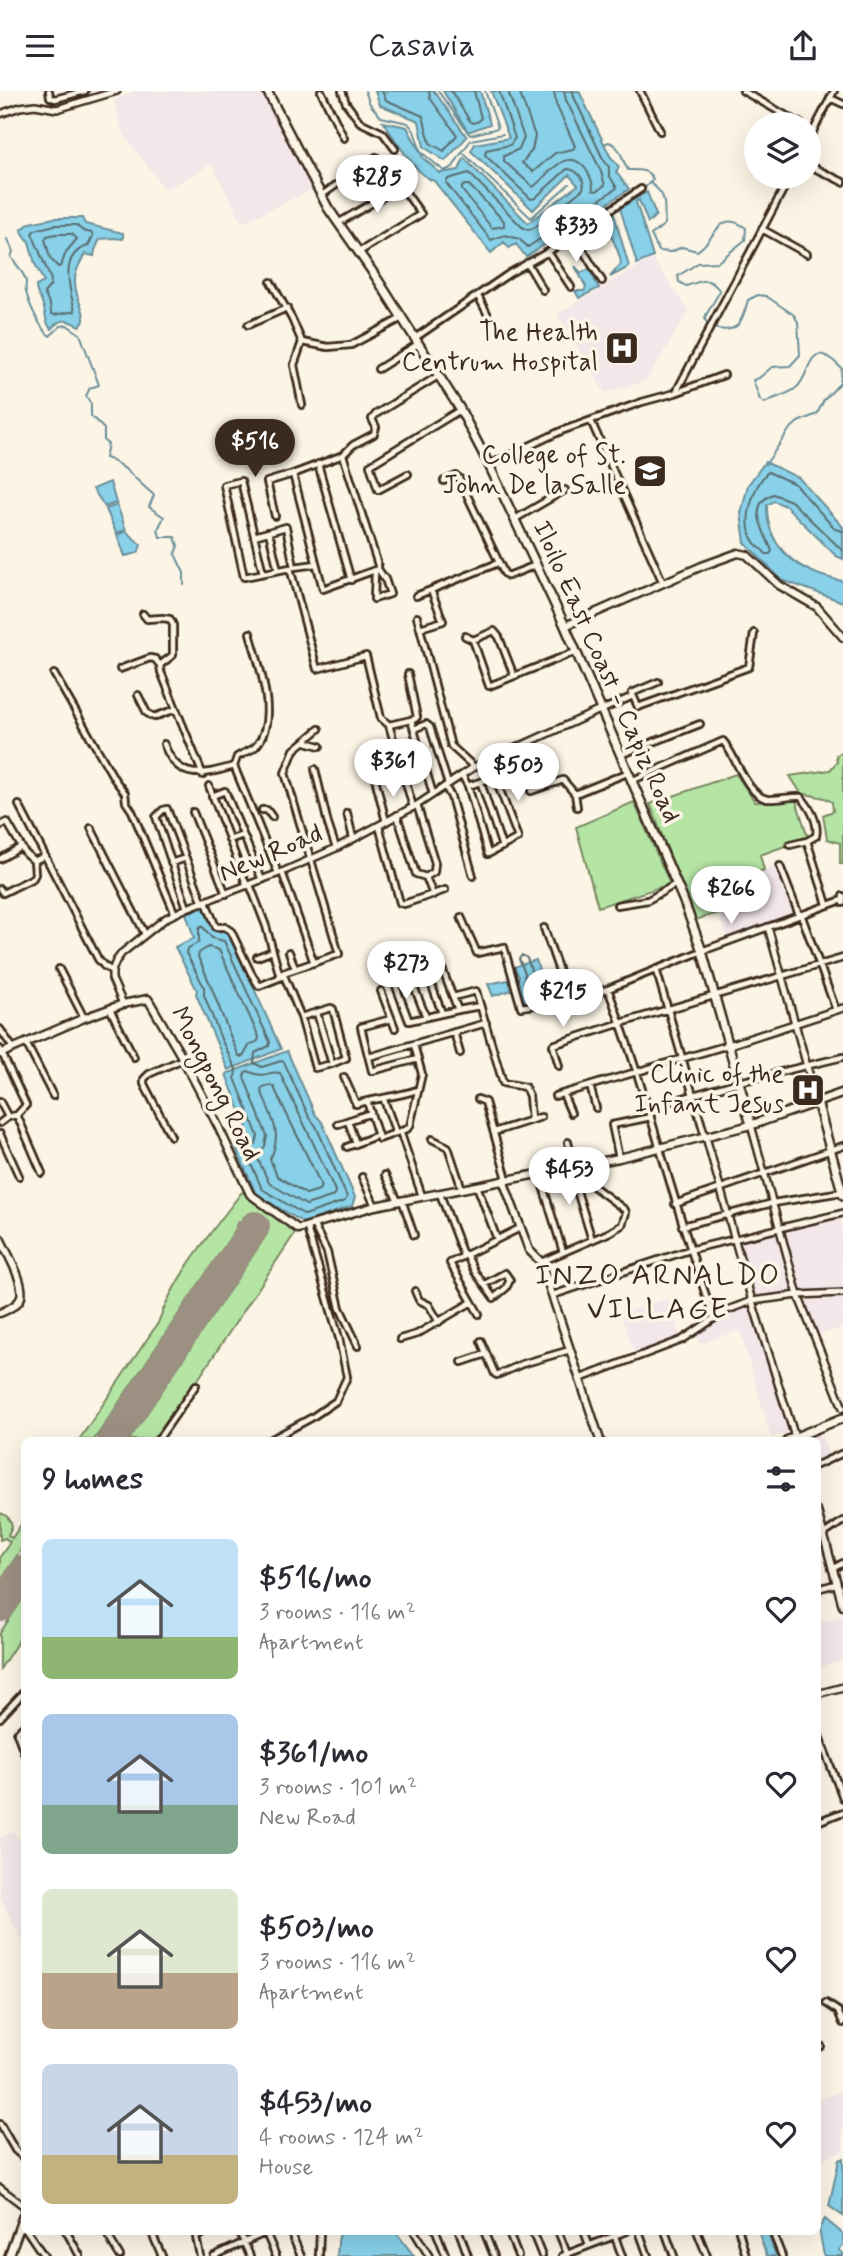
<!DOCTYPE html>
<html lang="en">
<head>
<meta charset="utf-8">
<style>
  :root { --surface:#fff; --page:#f7f7f7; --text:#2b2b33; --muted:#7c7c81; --accent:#3b2a1e }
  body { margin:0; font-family:Mynerve,sans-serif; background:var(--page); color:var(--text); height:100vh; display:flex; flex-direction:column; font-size:26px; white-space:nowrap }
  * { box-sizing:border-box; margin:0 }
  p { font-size:23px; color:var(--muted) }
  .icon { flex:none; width:38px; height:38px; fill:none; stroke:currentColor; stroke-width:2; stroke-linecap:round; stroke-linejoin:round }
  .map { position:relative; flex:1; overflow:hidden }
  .sheet { position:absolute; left:21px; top:1346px; width:800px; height:798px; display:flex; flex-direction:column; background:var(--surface); border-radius:10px; box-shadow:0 7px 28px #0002 }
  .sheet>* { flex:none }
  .tools { position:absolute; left:744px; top:21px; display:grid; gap:14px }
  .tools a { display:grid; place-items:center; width:77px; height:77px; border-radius:50%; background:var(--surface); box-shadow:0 7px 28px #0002; font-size:35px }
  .price { position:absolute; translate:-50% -60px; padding:0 16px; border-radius:24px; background:#fff; color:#222; font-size:23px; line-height:46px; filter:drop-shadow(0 2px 4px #0008) }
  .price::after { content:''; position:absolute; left:50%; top:42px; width:21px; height:16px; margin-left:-10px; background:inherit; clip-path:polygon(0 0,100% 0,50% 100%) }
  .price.selected { background:var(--accent); color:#fff }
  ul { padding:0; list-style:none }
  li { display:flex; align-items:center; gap:21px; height:175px; padding:0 21px }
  li span { display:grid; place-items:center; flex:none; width:196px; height:140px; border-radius:10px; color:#555 }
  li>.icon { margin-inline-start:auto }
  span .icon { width:84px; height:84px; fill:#fffc; stroke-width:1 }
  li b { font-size:30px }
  h2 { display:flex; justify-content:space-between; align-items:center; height:84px; padding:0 21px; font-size:30px }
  header { display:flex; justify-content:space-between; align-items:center; height:91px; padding:0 21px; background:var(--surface); font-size:32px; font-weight:600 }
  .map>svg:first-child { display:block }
</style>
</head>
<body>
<header><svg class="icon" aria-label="menu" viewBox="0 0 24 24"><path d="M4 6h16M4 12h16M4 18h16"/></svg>Casavia<svg class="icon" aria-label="share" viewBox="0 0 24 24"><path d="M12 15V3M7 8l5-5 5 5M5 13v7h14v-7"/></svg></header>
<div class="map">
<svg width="843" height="2165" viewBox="0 0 843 2165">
  <rect width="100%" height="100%" fill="#fcf5e5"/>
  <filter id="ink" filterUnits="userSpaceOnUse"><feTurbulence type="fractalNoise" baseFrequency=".0143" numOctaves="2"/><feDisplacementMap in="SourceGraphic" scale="14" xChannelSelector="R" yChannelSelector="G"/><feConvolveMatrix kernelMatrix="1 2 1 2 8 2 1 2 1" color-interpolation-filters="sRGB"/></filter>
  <g filter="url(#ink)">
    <path fill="#f4e7ea" d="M135 0H260L314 98 242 132 212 73 165 99 122 41 114 9Z
      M652 167 689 220 646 290 605 302 557 223Z
      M777 774 796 822 728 848 709 801Z
      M245 1101 249 1107 297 1139 195 1293 152 1349H79L158 1232 164 1214 201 1155 241 1102Z
      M842 1122 843 1198 753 1206 736 1147Z
      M668 1207 674 1217 672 1221 681 1246 635 1263 620 1223Z
      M843 1207V1237L816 1244 804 1210Z
      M752 1214 790 1341 771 1347 740 1239 700 1253 696 1243 727 1222Z
      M821 1344 829 1364 817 1371V1349H807Z
      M0 1422 6 1424 11 1431 12 1435 8 1444 12 1447 24 1429V1541L0 1578V1466L10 1451 5 1447 0 1449Z
      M843 1524V1570L817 1577V1533Z
      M14 1740 24 1760V1853L0 1806V1747Z
      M840 2000 843 2005V2060L817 2070V2009Z"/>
    <path fill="#b5e5a5" stroke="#788862" stroke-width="2" d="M843 662V773H840V752L827 748 823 724 833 720 832 711 825 707 801 702 790 685 830 679 837 671 836 664Z
      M736 683 755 711 796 709 808 747 760 764 764 779 710 801 718 822 695 829 650 713Z
      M634 711 670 793 598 816 576 736Z
      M245 1101 249 1107 297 1139 195 1293 152 1349H129L267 1143 244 1126 94 1349H79L158 1232C175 1184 211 1142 241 1102Z
      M0 1422C7 1424 11 1429 12 1435L8 1444 12 1447 24 1429V1454L0 1490V1466L10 1451 5 1447 0 1449Z
      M24 1506V1541L0 1578V1542Z"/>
    <path fill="#88d1e9" stroke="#698e98" stroke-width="2" d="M375 0H434L467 46 445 70 424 56 419 30 380 14Z
      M443 0H480L490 33 468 41Z
      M491 0H579L610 65 619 76 616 81 629 98 526 166 516 153 509 157 504 151 491 162 434 90C416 85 395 47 383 31L407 36 424 68 440 82 459 79 464 67 528 132 578 94 569 84 533 119 471 60 475 53 509 47Z
      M647 101 656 124 648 132 639 109 636 111 653 166 637 173 620 117Z
      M614 123 629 176 610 186 621 173C620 158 609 146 606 129Z
      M54 127H82L85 133 123 142V148L114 147 100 148 95 159 94 165 85 163C75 180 72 187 78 207 81 216 85 220 84 230L79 235C67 228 60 227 51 238 45 231 46 225 44 217 42 208 36 205 36 195L44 191 35 173 29 151 21 139 30 132Z
      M575 175 581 182 589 178 599 197 579 207 575 200H584L586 196Z
      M765 371 799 387 843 436V468L836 465 786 415 774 410 767 414C766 459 802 483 843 490V511L782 489 745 452 741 422 748 394Z
      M110 391 116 412 105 416 93 398Z
      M117 414 126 439 116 442 106 418Z
      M126 440 141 454 138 462 125 465 117 444Z
      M204 817 216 841 228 839 281 958 228 979 196 903 197 899 175 856 194 847 186 822Z
      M536 869 548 910 524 912 517 893 519 885 514 876Z
      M509 889 512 899 493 905 488 893Z
      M287 960 315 1023 322 1031 355 1106 352 1115 304 1132 256 1103 235 1055 251 1048 226 983Z
      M843 2067V2125L829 2115 839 2069Z
      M825 2128 843 2143V2154L839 2159 843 2162V2165H824L819 2137Z
      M339 2140H395L414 2165H337Z
      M758 2140H767L776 2165H767Z"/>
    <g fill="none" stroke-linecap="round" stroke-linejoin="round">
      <path stroke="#5a6d6f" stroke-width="2" d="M382 0 386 9 423 25 430 52 444 60 457 44 430 7 429 0
        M451 0 470 30 473 32 479 30 481 27 474 0
        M499 0 515 47 510 54 486 59 485 64 531 108 535 107 567 78C577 78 586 89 583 98L534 137 528 139 522 136 469 82 448 88 446 92 491 149 505 144 519 148 528 156 617 97 609 84V76L603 68 574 6 573 0
        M508 0 524 47 519 58 504 65V70L533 96C548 85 566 54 585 77 590 84 593 90 593 99L597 100 605 94 600 78 566 9 564 0
        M519 0 535 45 532 59 522 72 533 81 555 62 573 58 575 55 556 13 554 0
        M465 94H469L504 130V135L492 137 462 99V96Z
        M55 134H76L83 140 92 142 93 145 88 155C58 163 70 200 75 220L54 224 51 222 50 214 44 202 50 195 51 189 32 142 35 139Z
        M56 143H72L77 148 66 161 61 175 58 176 50 167 45 148 47 145Z
        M843 440 835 438 795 393 768 381C753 395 741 432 754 451 757 455 763 459 766 463H770L772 460C764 440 746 414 773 403L791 410 843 460
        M202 835 212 847 224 850 270 951 269 955 255 962 254 972 262 976 281 970 284 971 309 1026 316 1035 347 1106 345 1110 305 1124 262 1098 246 1061 247 1058 256 1053 258 1045 235 987 236 978 221 948 204 904V896L186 862 187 858 199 851V838Z
        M208 856 219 859 259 946 258 950 249 955 243 966 239 965C223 931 214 898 198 866L199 862Z
        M522 864 527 867 538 900 535 903H529L524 891 525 882 519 868Z
        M248 980C267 989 267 979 280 982 298 1022 318 1060 335 1100L334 1105 306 1114 269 1092 257 1066 265 1055 267 1045 244 986 245 982Z
        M271 994 274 996C289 1030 306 1060 321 1095L319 1099 306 1103 277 1085 270 1068C284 1042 270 1024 261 999L263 996Z"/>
      <path stroke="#698e98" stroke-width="2" d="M365 0 370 13 381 26 408 32 414 40 421 61 444 80 453 76 462 61 531 127 569 93
        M438 0 470 44 498 37 485 0
        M604 53 609 51C622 56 621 68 628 79 638 79 648 78 653 88L642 100
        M463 60 471 49 503 43
        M650 92C669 105 663 113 665 133L651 144 659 160 671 161 682 156 697 160C716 149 718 117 746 137L745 149 718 171 698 172 678 185 679 191 686 195C702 190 708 184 720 200L706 224 705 229 709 234
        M8 148 13 161 11 166C16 173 24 182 26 190 26 194 25 198 26 201 29 213 40 238 50 245L61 235 67 234 80 243 99 294 90 297 86 305 91 313V325L104 338V350L108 353 105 367C125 373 137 391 154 404L149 416 164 426 158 438 160 446H175L178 455 175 463 184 482V494
        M713 237C739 244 742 230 748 209L758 204 766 205 794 224 798 231 800 264 790 275 772 276 759 287 753 289 760 309 765 312C774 306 788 304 796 297 812 285 807 241 842 278L840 292 824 309 817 323 798 331 789 339 766 373"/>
      <path stroke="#9c9082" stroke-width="12" d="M236 1163 241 1135 250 1138 253 1144 251 1152"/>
      <path stroke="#9c9082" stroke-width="30" d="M112 1349 255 1135
        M0 1516 24 1479"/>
      <g stroke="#3b2a1e" stroke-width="10">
        <path id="minor" d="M49 0 50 6 55 8 85 0
          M321 0 344 47
          M342 0 346 12 360 31 383 42 395 58
          M640 0 660 40
          M743 0 801 33
          M830 7 843 13
          M808 50 834 0
          M808 74 843 91
          M322 104 376 66
          M340 131 401 95 421 123 359 161
          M762 138 807 163
          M573 143 602 190
          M548 161 571 196
          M527 172 543 199
          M271 191 292 228 302 251 328 256 351 254 402 227
          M478 205 487 222
          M248 234 287 217
          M415 247 510 182 548 161 641 98
          M378 278 418 253
          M676 301 790 86
          M302 314 294 274 302 251
          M591 330 663 492
          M343 364 378 474V478L385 488 390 503 374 508 375 480
          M318 373 351 489
          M489 374 561 340 642 311 675 302 724 284
          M408 383 378 399 370 374 460 319
          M444 390 456 385 459 387 504 482 508 485 536 474
          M275 425 267 391 293 383
          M515 428 565 399
          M269 441 278 479
          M254 445 286 436 294 476
          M294 476 316 473
          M378 478 323 498 293 383 343 364 353 354 374 343 376 336 372 328 376 323 438 285
          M263 482 241 390 224 394 244 486 290 477 317 578 366 565 381 627 389 634 413 716
          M431 499 443 530 420 537 451 655 474 676
          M416 505 498 472
          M143 523 147 528 162 527 170 528 173 534V564L160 574 161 581 203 684
          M417 526 420 537
          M250 542C258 572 280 628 256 655 252 660 242 662 237 666L234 675 278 782
          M465 545 473 549 494 540 499 546 514 585
          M473 549 489 595 575 561
          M120 578 150 567 155 568 160 574
          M54 583 115 689 125 702 126 711 132 720 175 823
          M658 591 632 602 638 616 749 576 754 542
          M138 604 147 622 154 626 176 618
          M602 619 633 605
          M411 629 433 703
          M389 634 415 628 417 626 408 583
          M414 638 426 633 430 636 448 693
          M306 651 320 655
          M164 653C178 691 203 684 234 675
          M620 664 700 633
          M315 678 328 733 336 757
          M462 684 468 695 488 763 518 747 495 686 468 695
          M631 690 723 650C735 663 747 705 767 708 778 709 790 705 801 706 810 716 819 732 816 745L807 750 790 754
          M376 691 386 731
          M481 692 502 756
          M209 695 247 795
          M445 695 451 706 473 785
          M531 700 563 689 575 703 577 716
          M575 703 627 682
          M212 705 225 700 262 789
          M19 714 98 868 104 875 112 880
          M262 719H267L272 726
          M193 721 226 803
          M347 722 353 747
          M397 724 416 783 426 786 434 781 435 772 417 714
          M0 735 7 731 25 762 34 770 45 765
          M379 735 400 812 404 813 445 799
          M91 737 145 843
          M229 749 243 744
          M807 750 827 813
          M0 768 21 756
          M171 772 186 767
          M780 775 799 824
          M282 781 314 872
          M426 786 433 804
          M250 794 266 835 280 886
          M0 798 3 802 33 787 35 783 34 770
          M843 805V812
          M206 811 216 836H225L231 840 251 882 259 895 284 885
          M617 814 648 809 676 793
          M187 817 156 726 163 719 167 718 203 812
          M801 823 836 919
          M461 826 477 862 504 856 521 916 569 909 608 898 702 860
          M768 836 842 809
          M544 837 569 909
          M289 861 295 877
          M257 866 273 860
          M59 878 84 927
          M656 878 705 1045
          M426 879 442 922
          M410 884 441 875 458 919 480 915
          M608 898C649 1006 674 1119 714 1227
          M381 900 395 937
          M453 906 476 900 503 992 525 996 529 1005 531 1028
          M110 918 134 966
          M317 922 332 973
          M301 926 331 917 333 918 346 967 332 973 315 977 301 926 283 882 339 863 285 682 294 659 319 638
          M426 926 405 873 392 875 391 882 409 930 458 919
          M391 928 361 936 372 980 418 968
          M0 938 13 957
          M454 941 460 962
          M26 952 53 1005
          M0 958 26 1014 17 1024 42 1082
          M369 966 486 932
          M559 975 553 954 621 932 843 867
          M344 986 356 1013C376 1007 397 1006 417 999
          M590 995 596 1017
          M563 1003 571 1022
          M555 1005 728 954
          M478 1008 485 1011 507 1088
          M384 1009 396 1042
          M367 1010 379 1048 407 1038 410 1035 422 983 414 954
          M0 1011 8 1026 17 1024
          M648 1017 739 991 843 966
          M348 1030 356 1053
          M0 1032 8 1026
          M338 1033 371 1022
          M400 1040 422 1105
          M494 1041 541 1026
          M0 1043 19 1085
          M171 1045 144 993V988L149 983 183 968
          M432 1048 448 1056 462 1098
          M568 1051 574 1075
          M347 1056 378 1044
          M619 1067 612 1034 651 1026
          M570 1077 592 1149
          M539 1082 563 1161
          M385 1084 398 1110
          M362 1086 375 1115
          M477 1095 497 1148
          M440 1103 463 1164
          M402 1109 414 1144
          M675 1113 843 1055
          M314 1135 327 1161 340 1217 358 1255
          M682 1135 773 1112 842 1101
          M466 1163 475 1181 494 1207 506 1197 510 1189 505 1182 485 1193
          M541 1171 608 1142 622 1134 626 1122 625 1119 593 1095 589 1089 586 1073
          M415 1200 419 1209 429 1214 439 1231
          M553 1204 689 1159 843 1122
          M472 1211 479 1223
          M400 1248 417 1243 472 1211 450 1172 520 1137
          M481 1250 495 1283 497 1284 522 1273 570 1259
          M462 1271 486 1263
          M158 1349 196 1294
          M270 1349 311 1327 336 1310 347 1286 339 1247 307 1137
          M817 1374 843 1362
          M824 1443 843 1430
          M832 1478 843 1472
          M817 1498 836 1493
          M0 1627 24 1601
          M24 1635 17 1642 24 1661
          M817 1640 843 1707
          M817 1731 843 1721
          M826 1912 838 1920 843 1932
          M817 1957 821 1955
          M0 2033 15 2059 24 2067
          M24 2136V2137
          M27 2140 44 2165
          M66 2140 80 2165
          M105 2140 120 2165
          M151 2140 162 2165
          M239 2140 250 2165
          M290 2140 301 2165
          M414 2140 429 2165
          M436 2140 446 2165
          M459 2140 468 2165
          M484 2140 494 2165
          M508 2140 518 2165
          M532 2140 542 2165
          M558 2140 568 2165
          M584 2140 589 2154
          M613 2140 622 2165
          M639 2140 648 2165
          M665 2140 674 2165
          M697 2140 707 2165
          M739 2140 746 2165
          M772 2140 782 2165
          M266 2142 276 2165
          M200 2165 196 2146 208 2140
          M214 2165 269 2140
          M319 2165 320 2140
          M562 2165 627 2140"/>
      </g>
      <g stroke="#3b2a1e" stroke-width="10">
        <path id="tertiary" d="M0 23 20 16 35 14 57 18 117 0
          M702 860 768 836 817 1011
          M123 913 112 888V880L116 870 122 862 166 827 187 817 282 781 336 757 417 714 474 676 600 619
          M729 954 843 917
          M751 1034 798 1204 843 1317
          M706 1046 752 1210 795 1346
          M579 1288 682 1249 725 1220 752 1210 798 1204 843 1202
          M817 1603 843 1596
          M0 2097 24 2115"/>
      </g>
      <g stroke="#3b2a1e" stroke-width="11">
        <path id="secondary" d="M565 535 702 475 738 462 747 464 779 494 817 516 843 546
          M0 963 84 927 123 913 148 908 183 968 218 1035 250 1103 298 1138 375 1115 619 1067 751 1034
          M503 1089 529 1159 541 1171 600 1349
          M0 1147C6 1161 29 1197 19 1210 14 1216 7 1219 0 1222
          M817 1420 843 1515"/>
      </g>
      <g stroke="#3b2a1e" stroke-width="12">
        <path id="primary" d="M267 0 328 117 376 186 460 318 489 374 565 535 683 808 702 860 751 1034 843 1002
          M817 1011 843 1104"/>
      </g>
      <g stroke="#3b2a1e" stroke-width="12">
        <path id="trunk" d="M788 1349 843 1327
          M9 2165 24 2123"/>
      </g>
      <use href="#minor" stroke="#fcf5e5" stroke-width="4.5"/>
      <use href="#tertiary" stroke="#fcf5e5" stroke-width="5"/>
      <use href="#secondary" stroke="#fcf5e5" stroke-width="6"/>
      <use href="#primary" stroke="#fcf5e5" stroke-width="7"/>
      <use href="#trunk" stroke="#fcf5e5" stroke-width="7"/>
    </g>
  </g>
  <defs>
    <g id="hospital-square" transform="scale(1.75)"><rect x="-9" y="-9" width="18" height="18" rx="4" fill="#3b2a1e" stroke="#fcf5e5"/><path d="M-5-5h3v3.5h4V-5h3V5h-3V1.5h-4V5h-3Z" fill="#fff"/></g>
    <g id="university-square" transform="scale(1.75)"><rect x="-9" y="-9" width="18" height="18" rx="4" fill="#3b2a1e" stroke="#fcf5e5"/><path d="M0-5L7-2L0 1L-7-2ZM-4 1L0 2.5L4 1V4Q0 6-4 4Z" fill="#fff"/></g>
  </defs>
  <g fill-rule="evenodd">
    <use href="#hospital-square" x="622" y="257"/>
    <use href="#university-square" x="650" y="380"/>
    <use href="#hospital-square" x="808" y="999"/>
  </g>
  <g text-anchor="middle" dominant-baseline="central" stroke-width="7" stroke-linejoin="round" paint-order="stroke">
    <g font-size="26" fill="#3b2a1e" stroke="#fcf5e5" text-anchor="end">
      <text x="598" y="242">The Health<tspan x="598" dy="30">Centrum Hospital</tspan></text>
      <text x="626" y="365">College of St.<tspan x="626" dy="30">John De la Salle</tspan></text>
      <text x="784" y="984">Clinic of the<tspan x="784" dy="30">Infant Jesus</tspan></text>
    </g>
    <g font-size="26" fill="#3b2a1e" stroke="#fcf5e5">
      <text transform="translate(606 581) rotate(66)">Iloilo East Coast - Capiz Road</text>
      <text transform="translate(271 763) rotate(-23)">New Road</text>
      <text transform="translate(215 993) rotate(63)">Mongpong Road</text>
    </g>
    <g font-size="30" letter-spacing="2" fill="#3b2a1e" stroke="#fcf5e5">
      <text x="658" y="1184">INZO ARNALDO<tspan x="658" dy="34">VILLAGE</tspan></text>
    </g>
  </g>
</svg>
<div class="tools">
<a><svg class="icon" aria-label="layers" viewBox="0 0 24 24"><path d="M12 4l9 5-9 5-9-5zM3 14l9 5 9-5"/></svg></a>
</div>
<b class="price" style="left:377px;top:124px">$285</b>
<b class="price" style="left:576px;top:173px">$333</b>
<b class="price selected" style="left:255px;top:388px">$516</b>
<b class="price" style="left:393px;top:708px">$361</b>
<b class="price" style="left:518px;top:712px">$503</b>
<b class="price" style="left:731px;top:835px">$266</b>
<b class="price" style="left:406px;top:910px">$273</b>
<b class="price" style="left:563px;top:938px">$215</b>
<b class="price" style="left:569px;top:1116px">$453</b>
<section class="sheet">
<h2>9 homes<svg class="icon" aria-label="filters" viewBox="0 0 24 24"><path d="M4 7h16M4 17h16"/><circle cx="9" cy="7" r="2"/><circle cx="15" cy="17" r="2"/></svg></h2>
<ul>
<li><span style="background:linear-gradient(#bfe0f5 70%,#8fb573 0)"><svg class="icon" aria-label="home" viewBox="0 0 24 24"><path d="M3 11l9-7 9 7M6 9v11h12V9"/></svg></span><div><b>$516/mo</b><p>3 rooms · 116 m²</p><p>Apartment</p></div><svg class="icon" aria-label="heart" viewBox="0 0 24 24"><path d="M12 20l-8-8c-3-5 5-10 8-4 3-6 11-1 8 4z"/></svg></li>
<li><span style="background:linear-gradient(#a9c7e8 65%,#7fa58c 0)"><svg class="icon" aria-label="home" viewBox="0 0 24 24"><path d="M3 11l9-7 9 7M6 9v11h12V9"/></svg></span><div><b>$361/mo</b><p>3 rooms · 101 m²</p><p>New Road</p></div><svg class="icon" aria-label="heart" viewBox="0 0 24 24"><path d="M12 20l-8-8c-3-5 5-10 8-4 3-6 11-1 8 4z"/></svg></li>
<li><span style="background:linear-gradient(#dfe7d0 60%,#b9a48a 0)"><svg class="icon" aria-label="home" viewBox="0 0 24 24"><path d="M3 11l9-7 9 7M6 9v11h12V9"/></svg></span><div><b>$503/mo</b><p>3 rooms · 116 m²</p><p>Apartment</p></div><svg class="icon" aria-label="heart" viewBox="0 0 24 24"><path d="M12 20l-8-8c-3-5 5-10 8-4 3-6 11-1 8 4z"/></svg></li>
<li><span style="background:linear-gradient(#c9d6e8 65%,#c2b280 0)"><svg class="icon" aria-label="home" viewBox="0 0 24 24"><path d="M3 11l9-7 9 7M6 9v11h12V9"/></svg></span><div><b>$453/mo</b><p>4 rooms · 124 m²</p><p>House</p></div><svg class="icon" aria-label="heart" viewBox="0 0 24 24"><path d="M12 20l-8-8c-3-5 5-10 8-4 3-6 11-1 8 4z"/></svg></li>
</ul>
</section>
</div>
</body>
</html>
